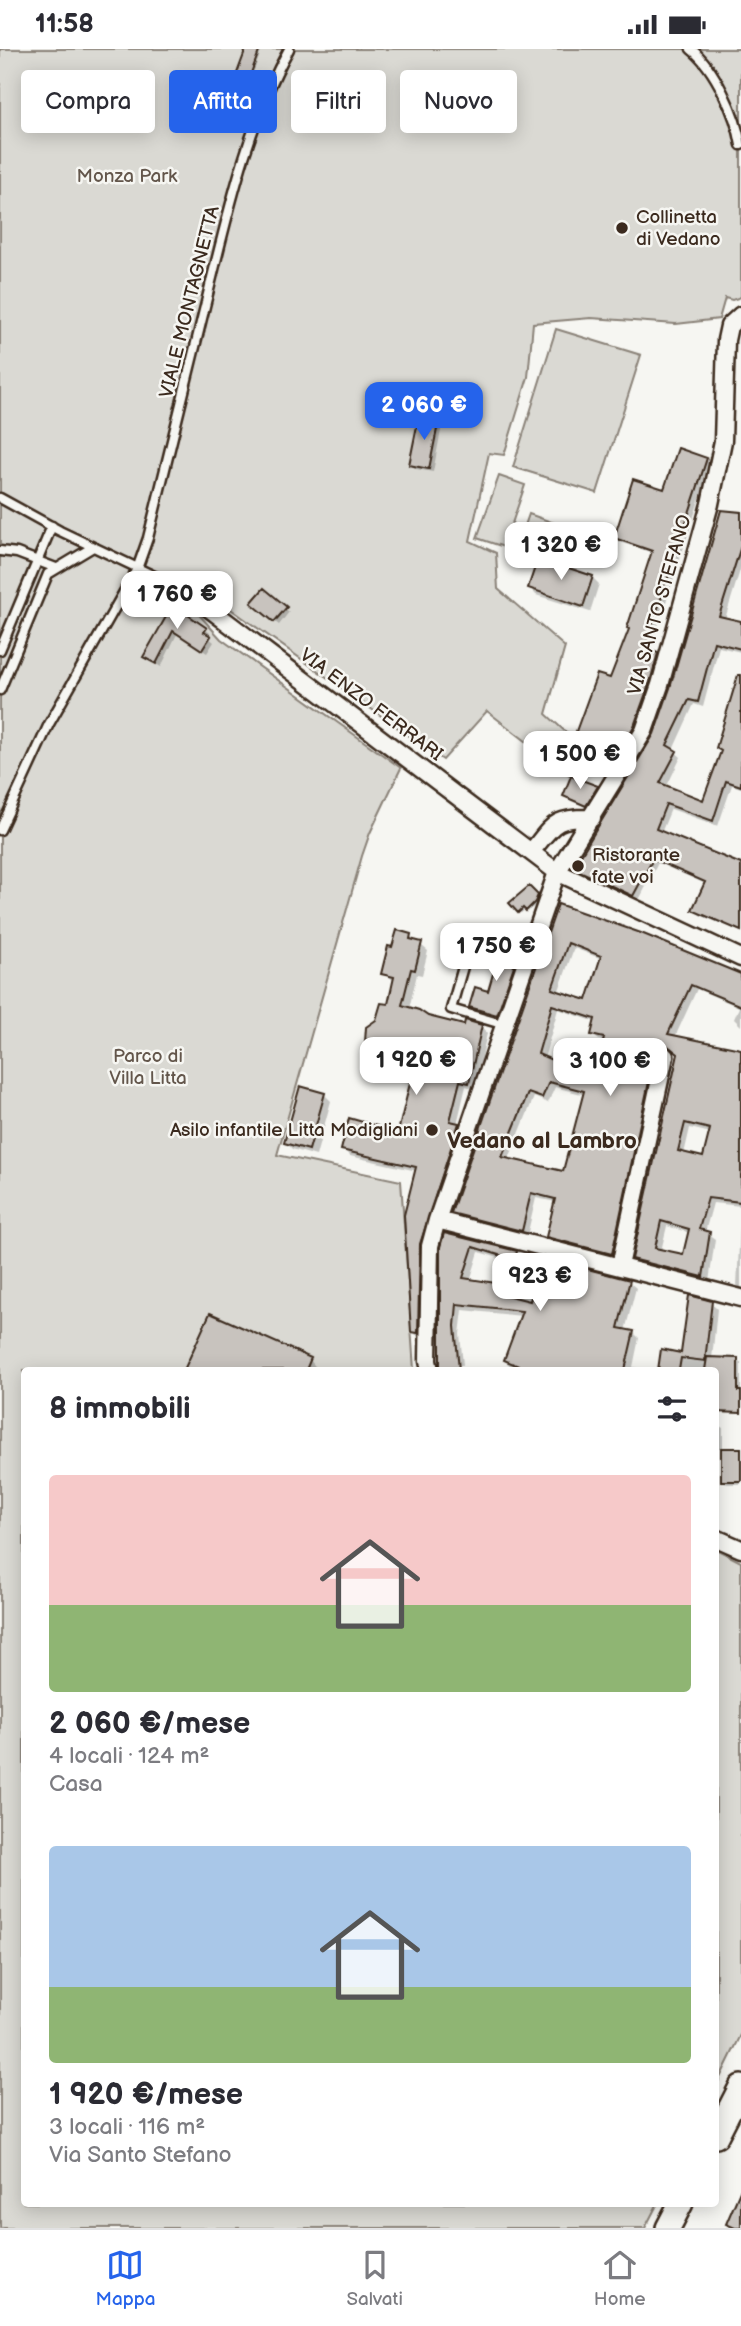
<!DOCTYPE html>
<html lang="it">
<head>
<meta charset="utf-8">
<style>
  :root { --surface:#fff; --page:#f2f2f3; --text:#2b2b33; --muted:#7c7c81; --line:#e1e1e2; --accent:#2563eb }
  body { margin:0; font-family:"Balsamiq Sans",sans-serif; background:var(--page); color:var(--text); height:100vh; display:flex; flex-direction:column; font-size:26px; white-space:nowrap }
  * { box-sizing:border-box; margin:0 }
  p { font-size:23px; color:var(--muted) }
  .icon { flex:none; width:38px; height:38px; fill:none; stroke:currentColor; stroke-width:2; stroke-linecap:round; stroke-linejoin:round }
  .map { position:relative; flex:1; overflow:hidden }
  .drawer { position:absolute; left:21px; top:1318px; width:698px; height:840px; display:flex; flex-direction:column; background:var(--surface); border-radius:7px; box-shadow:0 4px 18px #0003 }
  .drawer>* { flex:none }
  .banner { position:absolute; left:21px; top:21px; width:700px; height:63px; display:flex; gap:14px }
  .price { position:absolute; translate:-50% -60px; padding:0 16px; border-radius:14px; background:#fff; color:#222; font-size:23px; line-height:46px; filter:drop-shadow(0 2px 4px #0008) }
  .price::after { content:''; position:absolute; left:50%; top:42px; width:21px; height:16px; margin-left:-10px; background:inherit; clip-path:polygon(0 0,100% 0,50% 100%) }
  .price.selected { background:var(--accent); color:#fff }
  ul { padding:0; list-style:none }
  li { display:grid; align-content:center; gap:14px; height:371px; padding:0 28px }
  li span { display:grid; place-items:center; height:217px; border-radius:7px; color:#555 }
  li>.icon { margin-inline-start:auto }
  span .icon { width:126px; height:126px; fill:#fffc; stroke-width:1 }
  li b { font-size:30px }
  h2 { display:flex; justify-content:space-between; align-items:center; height:84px; padding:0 28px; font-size:30px }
  .pill { padding:0 24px; border-radius:7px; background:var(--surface); box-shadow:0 4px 18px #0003; font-size:24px; line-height:63px }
  .pill.selected { background:var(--accent); color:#fff }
  .status { display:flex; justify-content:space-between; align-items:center; height:49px; padding:0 35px; background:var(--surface); direction:ltr }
  .status svg { height:19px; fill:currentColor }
  .dock { display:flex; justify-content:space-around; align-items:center; height:98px; border-top:2px solid var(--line); background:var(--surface); font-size:19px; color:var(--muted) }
  .dock a { display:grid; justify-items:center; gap:4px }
  .dock .selected { color:var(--accent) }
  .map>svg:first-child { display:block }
</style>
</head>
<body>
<div class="status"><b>11:58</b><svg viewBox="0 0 49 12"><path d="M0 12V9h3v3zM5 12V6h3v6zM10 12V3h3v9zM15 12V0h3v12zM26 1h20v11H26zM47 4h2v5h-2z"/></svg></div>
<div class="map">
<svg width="741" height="2179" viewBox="0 0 741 2179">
  <rect width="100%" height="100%" fill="#f6f6f2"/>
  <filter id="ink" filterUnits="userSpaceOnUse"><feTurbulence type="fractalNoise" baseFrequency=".0143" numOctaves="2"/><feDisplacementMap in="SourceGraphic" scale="14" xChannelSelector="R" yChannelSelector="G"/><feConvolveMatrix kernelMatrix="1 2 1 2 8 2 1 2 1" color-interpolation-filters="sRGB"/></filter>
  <g filter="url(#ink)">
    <path fill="#dad9d3" stroke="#8a8278" stroke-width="2" d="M0 0H741V248L732 251 725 249 719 270 676 275 591 269 533 274 528 328 504 406 489 404 470 492 496 504 498 540 565 598 546 665 593 708 571 727 487 662 443 711 190 531 182 547 221 590 401 719 370 784 362 807 277 1106 401 1132 414 1321H24V2154H658L645 2179H0Z
      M556 280 641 306 597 444 513 418Z
      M499 427 525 436 504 498 477 489Z
      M529 465 571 480 563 502 521 488Z
      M716 1500 741 1513V1986L716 2037Z"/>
    <path fill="#0003" fill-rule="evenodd" d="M248 0H262L250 32 239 28Z
      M438 372 442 376 433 423 416 420 411 416Z
      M679 402 707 411 711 415 650 602 661 609 638 682 625 703 581 689 577 685 611 632 631 581 653 504 620 493 616 489 666 442Z
      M741 465V518L725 570 741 574V603L719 598 703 658 694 655 673 701 681 708 666 739 704 753 722 704 718 699 741 624V739L732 736 718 777 671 760 661 784 741 817V883L700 866 694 861 706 835 658 814 639 851 581 824 575 819 656 686Z
      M592 528 599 535 590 563 536 546 530 539Z
      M187 558 192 563V570L210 584 208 588 214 593 207 604 177 585 161 618 149 611 145 607Z
      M257 558 285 559 289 563 279 576Z
      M597 738 601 742 590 760 569 751 565 746Z
      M529 839 539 849 537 855 528 862 526 860 521 864 512 855Z
      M559 857 741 927V977L734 970 739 958 697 940 675 988 741 1002V1240L737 1236 741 1157 713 1154 705 1183 715 1190 709 1233 640 1215 634 1210 679 1006 674 1001 664 1005 640 1000 634 1026 649 1030 655 1035 617 1210 554 1193 548 1188 556 1153 536 1149 527 1187 458 1169 453 1163ZM574 899 602 910 588 953 558 944ZM558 960 596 973 593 986 599 991 605 993 597 1030 544 1010ZM555 1038 585 1046 564 1124 508 1112 534 1048 548 1054ZM690 1079 711 1084 705 1110 684 1105ZM667 1177 690 1184 685 1207 661 1202Z
      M410 887 428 902 422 926 417 925 409 960 428 969 466 978 481 977 487 984 475 1040 466 1037 457 1075 465 1082 426 1202 424 1289H420L413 1283 417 1122 350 1107 343 1100 400 1085 411 1034 406 1032 392 1020V1013L377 1010 371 1003 377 973 389 957 395 932 383 924 394 900Z
      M518 904 522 908 501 969 475 962 471 958 489 944Z
      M325 1046 331 1052 316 1107 292 1100 286 1093Z
      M446 1186 516 1204 522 1210 521 1216 479 1203 470 1232 508 1238 514 1244 513 1250 531 1254 542 1211 629 1233 636 1239 625 1282 633 1283 639 1289 633 1318 647 1321H523L519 1318H512L505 1312 522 1267 463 1261 460 1285 463 1316H447Z
      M711 1254 717 1260 712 1310H737L741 1314V1360L716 1357V1321H660L662 1302 683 1306Z
      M310 1311 318 1321H191L188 1318Z
      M716 1375 723 1379V1401H741V1435H727L723 1431V1399H716Z"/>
    <path fill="#c8c3be" stroke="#3b2a1e" stroke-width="2" fill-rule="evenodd" d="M246 0H260L248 32 236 27Z
      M419 367 439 370 429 420 409 416Z
      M678 399 707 409 645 599 658 604 650 633 634 677 621 700 575 685 597 625 610 629 629 580 627 579 652 502 614 489 633 430 664 440Z
      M721 461 741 463V497L719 567 741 572V600L714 593 698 653 689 651 667 696 677 702 660 734 703 751 721 702 716 699 738 626H741V737L726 732 713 772 666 755 656 780 741 815V882L692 861 705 833 653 810 633 847 573 819 654 685 670 639Z
      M538 509 593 527 583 558 528 539Z
      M264 539 287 558 274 573 251 554Z
      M175 552 183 553 188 557V566L207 579 204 583 211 587 202 601 173 582 156 615 143 608Z
      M571 727 598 737 586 757 563 747Z
      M529 837 538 846 535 853 526 862 523 859 518 864 509 854Z
      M558 855 641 884 741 925V957L691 936 668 985 741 1000V1153L708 1149 699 1180 710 1183 703 1228 632 1210 678 1005 668 997 657 1000 634 996 628 1023 650 1028 612 1205 546 1188 555 1150 531 1144 522 1182 451 1164ZM568 894 601 907 587 951 552 940ZM552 956 595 970 591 986 604 989 595 1027 580 1023 538 1005ZM549 1033 584 1042 563 1122 502 1108 528 1044 542 1049ZM685 1074 710 1080 703 1108 678 1102ZM661 1172 689 1180 683 1205 655 1199Z
      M397 881 411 885 410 890 422 893 415 921 411 920 402 956 419 961 428 967 464 976 465 971 482 976 469 1034 460 1032 450 1072 459 1074 420 1195 418 1284 411 1283 404 1166 416 1118 341 1101 349 1069 398 1083 411 1030 397 1026 391 1020 389 1009 369 1004 370 998 365 993 366 978 376 971 381 954 388 955 394 928 381 925 388 897 392 898Z
      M501 897 519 902 497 966 469 958 475 938 488 942Z
      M300 1037 325 1044 309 1101 284 1094Z
      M444 1184 517 1202 515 1211 473 1198 463 1229 509 1236 506 1246 530 1252 541 1208 630 1231 618 1279 634 1282 625 1321H528L504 1311 522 1262 457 1255 455 1277 459 1321H440V1198Z
      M689 1246 712 1252 705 1312 681 1309 679 1321H658L661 1300 681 1304Z
      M210 1264 311 1309 306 1321H184Z
      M707 1308 738 1309V1342H741V1364L716 1363V1321H705Z
      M721 1399H741V1432H721Z
      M741 2140V2179H735L726 2175Z"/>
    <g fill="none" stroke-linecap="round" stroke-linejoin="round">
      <g stroke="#3b2a1e" stroke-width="13">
        <path id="lane" d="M691 0C715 19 736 66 741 96
          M0 449 60 482 186 542
          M0 502 17 504 56 519
          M0 601 52 477
          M0 641 48 525 93 498
          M0 781 49 675 137 520 148 489C168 407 188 324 209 241 229 160 248 74 289 0
          M470 893 451 960 505 976"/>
      </g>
      <g stroke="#3b2a1e" stroke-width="21">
        <path id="street" d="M186 542 557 823 741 909
          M531 803C554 775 554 768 592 769
          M437 1171 741 1249
          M620 1217 665 1007
          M430 1321 428 1312 430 1197 437 1171 557 823 644 682 660 636 710 455 723 392 726 291 729 277 741 266
          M716 1489 741 1500"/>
      </g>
      <g stroke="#3b2a1e" stroke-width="28">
        <path id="secondary" d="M716 2087 741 2038
          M668 2179 681 2154"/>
      </g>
      <use href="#lane" stroke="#f6f6f2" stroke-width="8"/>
      <use href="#street" stroke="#f6f6f2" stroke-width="16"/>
      <use href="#secondary" stroke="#f6f6f2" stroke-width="23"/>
    </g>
  </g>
  <g fill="#3b2a1e" stroke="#f6f6f2" stroke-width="2.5">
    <circle cx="622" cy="179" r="7"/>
    <circle cx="578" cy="817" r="7"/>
    <circle cx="432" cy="1081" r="7"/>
  </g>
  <g text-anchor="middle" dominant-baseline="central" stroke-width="5" stroke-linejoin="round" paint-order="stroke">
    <g font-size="19" fill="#63564b" stroke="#f6f6f2">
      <text x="127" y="127">Monza Park</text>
      <text x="148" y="1007">Parco di<tspan x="148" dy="22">Villa Litta</tspan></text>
    </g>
    <g font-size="19" fill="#3b2a1e" stroke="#f6f6f2" text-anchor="start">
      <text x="636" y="168">Collinetta<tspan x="636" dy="22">di Vedano</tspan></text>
      <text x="592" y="806">Ristorante<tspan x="592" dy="22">fate voi</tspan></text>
      <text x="418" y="1081" text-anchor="end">Asilo infantile Litta Modigliani</text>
    </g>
    <g font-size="19" fill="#3b2a1e" stroke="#f6f6f2">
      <text transform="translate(190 253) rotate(-76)">VIALE MONTAGNETTA</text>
      <text transform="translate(660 556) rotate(-74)">VIA SANTO STEFANO</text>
      <text transform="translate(371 656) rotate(37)">VIA ENZO FERRARI</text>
    </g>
    <g font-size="23" font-weight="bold" fill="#3b2a1e" stroke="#f6f6f2">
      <text x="542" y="1092">Vedano al Lambro</text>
    </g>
  </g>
</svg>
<b class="price selected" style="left:424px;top:393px">2 060 €</b>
<b class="price" style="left:561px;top:533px">1 320 €</b>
<b class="price" style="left:177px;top:582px">1 760 €</b>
<b class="price" style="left:580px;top:742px">1 500 €</b>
<b class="price" style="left:496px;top:934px">1 750 €</b>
<b class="price" style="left:416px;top:1048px">1 920 €</b>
<b class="price" style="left:610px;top:1049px">3 100 €</b>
<b class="price" style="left:540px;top:1264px">923 €</b>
<div class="banner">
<a class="pill">Compra</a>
<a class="pill selected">Affitta</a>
<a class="pill">Filtri</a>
<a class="pill">Nuovo</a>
</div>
<section class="drawer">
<h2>8 immobili<svg class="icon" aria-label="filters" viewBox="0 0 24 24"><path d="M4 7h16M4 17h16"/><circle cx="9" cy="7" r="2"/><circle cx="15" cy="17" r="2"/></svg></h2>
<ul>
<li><span style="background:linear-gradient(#f6c9c9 60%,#8fb573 0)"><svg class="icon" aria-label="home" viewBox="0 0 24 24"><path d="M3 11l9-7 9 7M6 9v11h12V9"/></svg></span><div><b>2 060 €/mese</b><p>4 locali · 124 m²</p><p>Casa</p></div></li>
<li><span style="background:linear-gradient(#a9c7e8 65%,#8fb573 0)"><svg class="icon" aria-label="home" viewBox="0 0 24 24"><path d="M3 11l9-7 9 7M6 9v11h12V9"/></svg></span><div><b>1 920 €/mese</b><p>3 locali · 116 m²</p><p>Via Santo Stefano</p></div></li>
</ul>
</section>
</div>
<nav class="dock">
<a class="selected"><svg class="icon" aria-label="map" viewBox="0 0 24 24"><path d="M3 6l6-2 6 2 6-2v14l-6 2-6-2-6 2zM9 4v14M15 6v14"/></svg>Mappa</a>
<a><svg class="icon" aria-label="saved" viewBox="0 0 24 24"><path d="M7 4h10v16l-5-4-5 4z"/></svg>Salvati</a>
<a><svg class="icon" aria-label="home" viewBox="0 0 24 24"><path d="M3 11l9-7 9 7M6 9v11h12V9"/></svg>Home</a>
</nav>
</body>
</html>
